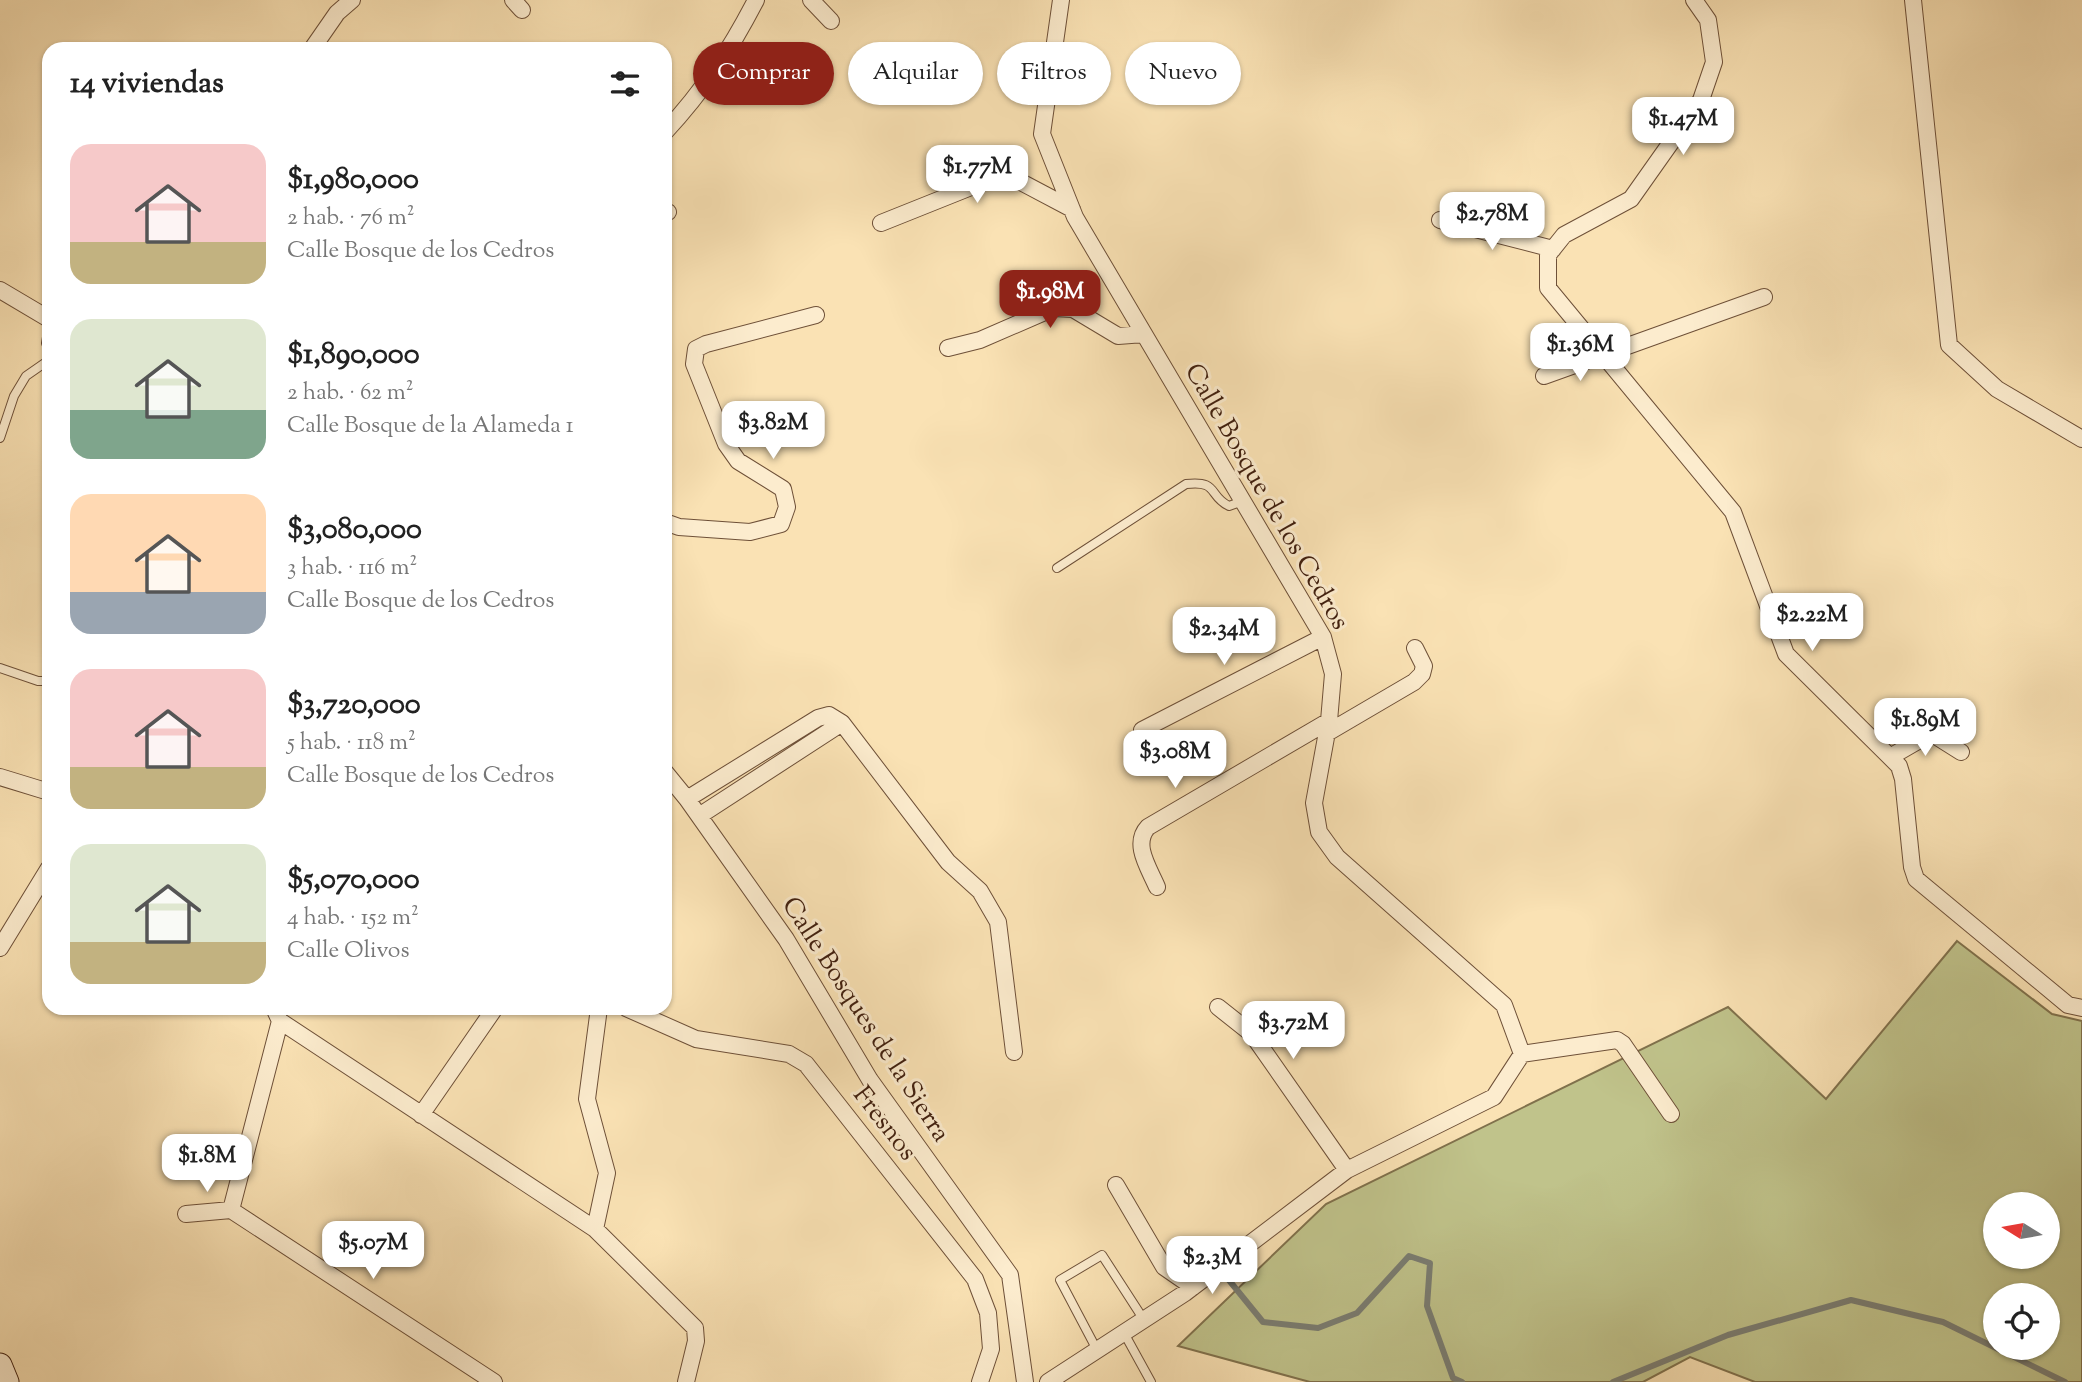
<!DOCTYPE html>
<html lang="es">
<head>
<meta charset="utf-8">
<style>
  :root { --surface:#fff; --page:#f2f2f2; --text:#222; --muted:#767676; --accent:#8f2418 }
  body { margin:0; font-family:"Sorts Mill Goudy",serif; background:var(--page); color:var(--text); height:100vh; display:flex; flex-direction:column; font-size:26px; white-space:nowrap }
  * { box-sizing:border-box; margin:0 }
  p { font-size:23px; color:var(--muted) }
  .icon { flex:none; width:38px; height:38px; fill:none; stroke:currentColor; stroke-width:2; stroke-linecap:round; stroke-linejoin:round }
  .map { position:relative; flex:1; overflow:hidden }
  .sheet { position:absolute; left:42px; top:42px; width:630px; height:973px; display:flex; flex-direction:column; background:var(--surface); border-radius:21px; box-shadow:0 2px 5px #0004 }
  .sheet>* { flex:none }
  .banner { position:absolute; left:693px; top:42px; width:665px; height:63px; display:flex; gap:14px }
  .needle { width:46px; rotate:281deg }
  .buttons { position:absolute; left:1983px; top:1192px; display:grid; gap:14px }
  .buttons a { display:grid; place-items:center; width:77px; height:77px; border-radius:50%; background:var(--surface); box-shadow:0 2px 5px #0004; font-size:35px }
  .price { position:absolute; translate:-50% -60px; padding:0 16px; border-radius:14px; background:#fff; color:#222; font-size:23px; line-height:46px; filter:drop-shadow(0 2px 4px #0008) }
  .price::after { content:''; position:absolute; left:50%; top:42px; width:21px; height:16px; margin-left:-10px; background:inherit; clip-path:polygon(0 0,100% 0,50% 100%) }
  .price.current { background:var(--accent); color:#fff }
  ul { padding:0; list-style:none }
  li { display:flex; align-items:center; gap:21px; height:175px; padding:0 28px }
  li span { display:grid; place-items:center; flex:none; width:196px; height:140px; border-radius:21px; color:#555 }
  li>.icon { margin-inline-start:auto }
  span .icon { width:84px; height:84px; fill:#fffc; stroke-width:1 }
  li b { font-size:30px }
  h2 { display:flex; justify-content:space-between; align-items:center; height:84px; padding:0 28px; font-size:30px }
  .tag { padding:0 24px; border-radius:32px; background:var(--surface); box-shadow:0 2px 5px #0004; font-size:24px; line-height:63px }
  .tag.current { background:var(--accent); color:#fff }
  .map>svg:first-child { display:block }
</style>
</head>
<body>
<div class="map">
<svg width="2082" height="1382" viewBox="0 0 2082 1382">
  <rect width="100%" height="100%" fill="#fae2b4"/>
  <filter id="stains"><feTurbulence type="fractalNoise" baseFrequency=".00286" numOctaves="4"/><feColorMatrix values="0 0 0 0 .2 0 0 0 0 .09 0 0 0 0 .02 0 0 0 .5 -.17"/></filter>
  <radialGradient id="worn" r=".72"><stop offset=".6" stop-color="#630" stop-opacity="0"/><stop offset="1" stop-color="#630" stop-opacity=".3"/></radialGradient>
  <path fill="#c0c38b" stroke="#80714c" stroke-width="2" fill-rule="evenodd" d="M1957 941 2052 1014 2082 1021V1382H1755L1690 1357 1643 1382H1310L1178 1346 1326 1204 1728 1007 1826 1099ZM1995 1204H2048V1256H1995ZM1995 1295H2048V1348H1995Z"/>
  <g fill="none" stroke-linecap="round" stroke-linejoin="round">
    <path stroke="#7a7d72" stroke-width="6" d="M1228 1279 1263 1322 1318 1328 1357 1313 1409 1256 1430 1263 1427 1306 1453 1378 1462 1382
      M1613 1382 1728 1335 1851 1300 1943 1322 2065 1382"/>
    <g stroke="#6e5038" stroke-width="10">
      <path id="service" d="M49 325 46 343 49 350
        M0 438 14 396 26 376 49 360
        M1057 568 1186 484C1219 480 1208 496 1229 506L1243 501
        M0 668 38 681H49
        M1124 1333 1151 1382
        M1097 1350 1060 1280 1102 1255 1144 1320"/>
    </g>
    <g stroke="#6e5038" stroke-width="18">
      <path id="minor" d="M513 0 522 10
        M811 0 831 21
        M1694 0 1708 20 1714 62 1701 100 1631 199 1564 235 1548 255V288L1733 512 1786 654 1899 766 1903 779 1912 867 1916 879 2068 1005 2082 1008
        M1913 0 1949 345 1997 389 2082 439
        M312 49 337 13 352 0
        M665 132C704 90 730 50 756 0
        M665 211 668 212
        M1440 220 1553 249
        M881 223 981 183 1005 177 1019 181 1072 209
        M0 290 49 319
        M948 348 980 340 1054 308 1073 309 1118 336 1144 334
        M1544 376 1764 297
        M665 522 679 527 750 532 781 524 787 507 783 489 738 461 726 444 694 364 696 349 706 344 816 315
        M1142 730 1323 637
        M1327 733 1414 682 1422 674 1424 666 1415 648
        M1890 757 1923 738 1934 735 1961 752
        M665 772 687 799 786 939 870 1080 1010 1275 1025 1382
        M0 777 49 792
        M687 799 818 718 829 715 842 723 948 862 980 891 998 922 1014 1052
        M699 816 842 723
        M1157 887C1149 868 1132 844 1148 827L1329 721
        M0 948 49 868
        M1218 1007 1252 1034 1347 1170
        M626 1008 696 1039 789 1054 806 1064 975 1279 988 1313 991 1349 980 1382
        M280 1021 595 1229 695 1328 696 1341 686 1382
        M1522 1054 1617 1040 1623 1044 1671 1114
        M421 1115 495 1008
        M1116 1185 1164 1267 1193 1287
        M231 1210 280 1021 274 1008
        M186 1214 231 1210 494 1382
        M595 1229 607 1173 587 1099 599 1008
        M1048 1382 1185 1293 1347 1170 1494 1097 1522 1054 1504 1005 1337 857 1319 832 1314 803 1329 721 1333 674 1323 637 1075 217 1042 134 1061 0"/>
    </g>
    <g stroke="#401f0e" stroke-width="25">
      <path id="secondary" d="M0 1365 7 1382"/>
    </g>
    <use href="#service" stroke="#fcecce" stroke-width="8"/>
    <use href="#minor" stroke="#fcecce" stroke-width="16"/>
    <use href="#secondary" stroke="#fcecce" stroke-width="23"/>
  </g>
  <g text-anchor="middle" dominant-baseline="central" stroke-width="6" stroke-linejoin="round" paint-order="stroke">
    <g font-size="26" fill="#401f0e" stroke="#fcecce">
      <text transform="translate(1266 497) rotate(60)">Calle Bosque de los Cedros</text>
      <text transform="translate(865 1020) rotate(57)">Calle Bosques de la Sierra</text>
      <text transform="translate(884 1124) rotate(52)">Fresnos</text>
    </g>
  </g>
  <rect width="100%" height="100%" filter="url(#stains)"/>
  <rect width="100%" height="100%" fill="url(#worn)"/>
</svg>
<div class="buttons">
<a><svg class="needle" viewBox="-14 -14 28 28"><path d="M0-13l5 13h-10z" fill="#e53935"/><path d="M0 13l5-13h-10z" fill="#767676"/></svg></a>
<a><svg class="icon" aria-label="locate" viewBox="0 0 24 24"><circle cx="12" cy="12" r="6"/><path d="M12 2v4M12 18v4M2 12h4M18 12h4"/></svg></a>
</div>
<b class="price" style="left:1683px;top:157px">$1.47M</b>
<b class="price" style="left:977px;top:205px">$1.77M</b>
<b class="price" style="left:1492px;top:252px">$2.78M</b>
<b class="price current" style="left:1050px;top:330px">$1.98M</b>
<b class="price" style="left:1580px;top:383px">$1.36M</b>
<b class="price" style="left:773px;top:461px">$3.82M</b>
<b class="price" style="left:1812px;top:653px">$2.22M</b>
<b class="price" style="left:1224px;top:667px">$2.34M</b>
<b class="price" style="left:1925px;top:758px">$1.89M</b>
<b class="price" style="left:1175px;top:790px">$3.08M</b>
<b class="price" style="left:1293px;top:1061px">$3.72M</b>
<b class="price" style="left:207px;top:1194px">$1.8M</b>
<b class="price" style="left:373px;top:1281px">$5.07M</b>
<b class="price" style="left:1212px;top:1296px">$2.3M</b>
<div class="banner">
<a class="tag current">Comprar</a>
<a class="tag">Alquilar</a>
<a class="tag">Filtros</a>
<a class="tag">Nuevo</a>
</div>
<section class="sheet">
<h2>14 viviendas<svg class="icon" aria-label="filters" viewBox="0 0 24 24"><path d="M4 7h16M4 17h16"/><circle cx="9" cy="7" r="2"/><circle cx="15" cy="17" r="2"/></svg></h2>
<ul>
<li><span style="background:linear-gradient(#f6c9c9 70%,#c2b280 0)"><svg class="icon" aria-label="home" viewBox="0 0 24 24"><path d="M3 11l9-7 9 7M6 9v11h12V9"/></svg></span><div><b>$1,980,000</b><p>2 hab. · 76 m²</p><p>Calle Bosque de los Cedros</p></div></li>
<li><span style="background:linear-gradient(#dfe7d0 65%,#7fa58c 0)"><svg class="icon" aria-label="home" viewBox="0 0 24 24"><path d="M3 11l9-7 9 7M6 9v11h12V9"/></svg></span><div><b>$1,890,000</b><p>2 hab. · 62 m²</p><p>Calle Bosque de la Alameda 1</p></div></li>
<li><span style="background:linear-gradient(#ffd9b3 70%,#9aa5b1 0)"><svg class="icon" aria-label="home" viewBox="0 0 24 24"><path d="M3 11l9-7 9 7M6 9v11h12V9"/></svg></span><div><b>$3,080,000</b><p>3 hab. · 116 m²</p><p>Calle Bosque de los Cedros</p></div></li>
<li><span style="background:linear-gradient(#f6c9c9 70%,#c2b280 0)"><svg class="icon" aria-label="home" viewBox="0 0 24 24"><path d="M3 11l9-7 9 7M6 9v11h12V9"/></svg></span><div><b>$3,720,000</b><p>5 hab. · 118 m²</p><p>Calle Bosque de los Cedros</p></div></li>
<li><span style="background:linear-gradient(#dfe7d0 70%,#c2b280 0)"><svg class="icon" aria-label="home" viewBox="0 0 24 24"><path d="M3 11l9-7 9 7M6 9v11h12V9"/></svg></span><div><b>$5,070,000</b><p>4 hab. · 152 m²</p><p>Calle Olivos</p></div></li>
</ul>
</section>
</div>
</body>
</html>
